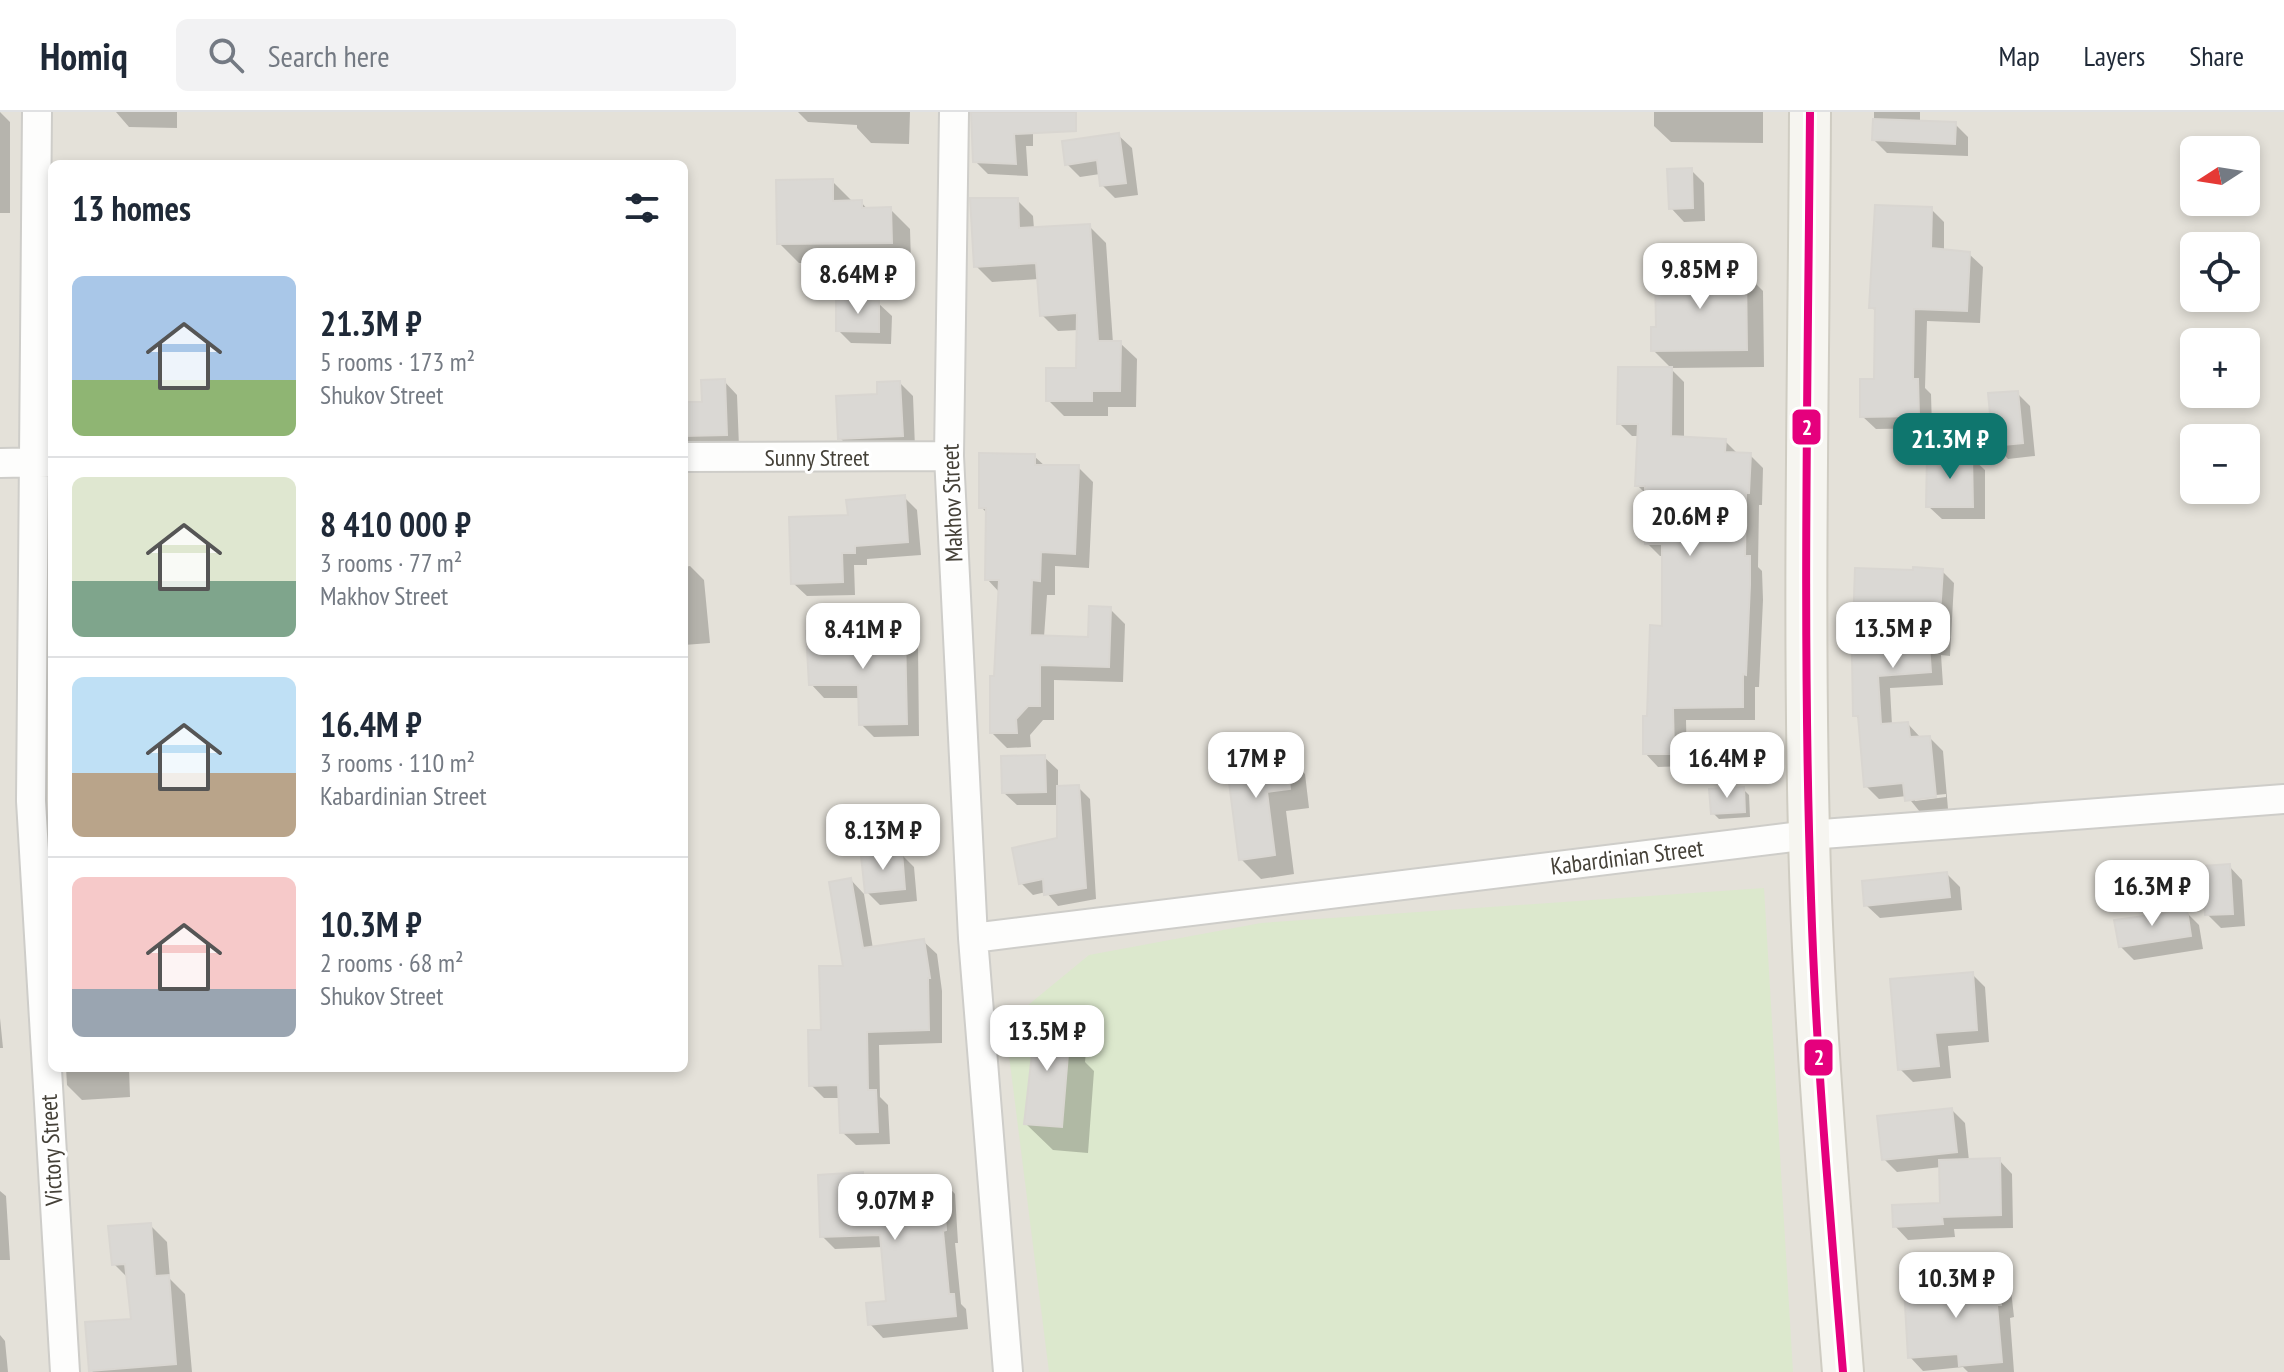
<!DOCTYPE html>
<html lang="en">
<head>
<meta charset="utf-8">
<style>
  :root { --surface:#fff; --page:#f2f2f3; --text:#1f2937; --muted:#747a83; --line:#e0e1e3; --accent:#0f766e }
  body { margin:0; font-family:"PT Sans Narrow",sans-serif; background:var(--page); color:var(--text); height:100vh; display:flex; flex-direction:column; font-size:30px; white-space:nowrap }
  * { box-sizing:border-box; margin:0 }
  p { font-size:26px; color:var(--muted) }
  .icon { flex:none; width:44px; height:44px; fill:none; stroke:currentColor; stroke-width:2; stroke-linecap:round; stroke-linejoin:round }
  .map { position:relative; flex:1; overflow:hidden }
  .panel { position:absolute; left:48px; top:48px; width:640px; height:912px; display:flex; flex-direction:column; background:var(--surface); border-radius:12px; box-shadow:0 4px 12px #0003 }
  .panel>* { flex:none }
  .needle { width:52px; rotate:258deg }
  .buttons { position:absolute; left:2180px; top:24px; display:grid; gap:16px }
  .buttons a { display:grid; place-items:center; width:80px; height:80px; border-radius:12px; background:var(--surface); box-shadow:0 4px 12px #0003; font-size:40px }
  .price { position:absolute; translate:-50% -68px; padding:0 18px; border-radius:16px; background:#fff; color:#222; font-size:26px; line-height:52px; filter:drop-shadow(0 2px 4px #0008) }
  .price::after { content:''; position:absolute; left:50%; top:48px; width:24px; height:18px; margin-left:-12px; background:inherit; clip-path:polygon(0 0,100% 0,50% 100%) }
  .price.selected { background:var(--accent); color:#fff }
  ul { padding:0; list-style:none }
  li { display:flex; align-items:center; gap:24px; height:200px; padding:0 24px }
  li+li { border-top:2px solid var(--line) }
  li span { display:grid; place-items:center; flex:none; width:224px; height:160px; border-radius:12px; color:#555 }
  li>.icon { margin-inline-start:auto }
  span .icon { width:96px; height:96px; fill:#fffc; stroke-width:1 }
  li b { font-size:34px }
  h2 { display:flex; justify-content:space-between; align-items:center; height:96px; padding:0 24px; font-size:34px }
  header { display:flex; align-items:center; gap:48px; box-sizing:border-box; height:112px; padding:0 40px; background:var(--surface); border-bottom:2px solid var(--line) }
  header strong { font-size:38px }
  nav { display:flex; gap:44px; margin-inline-start:auto; font-size:28px }
  .search { width:560px; height:72px; background:var(--page); display:flex; align-items:center; gap:20px; box-sizing:border-box; padding:0 28px; border-radius:12px; color:var(--muted); font-size:30px }
  .map>svg:first-child { display:block }
</style>
</head>
<body>
<header>
<strong>Homiq</strong>
<div class="search"><svg class="icon" aria-label="search" viewBox="0 0 24 24"><circle cx="10" cy="10" r="6"/><path d="M15 15l6 6"/></svg>Search here</div>
<nav><a>Map</a><a>Layers</a><a>Share</a></nav>
</header>
<div class="map">
<svg width="2284" height="1260" viewBox="0 0 2284 1260">
  <rect width="100%" height="100%" fill="#f1efeb"/>
  <path fill="#e4e1d9" fill-rule="evenodd" d="M0 0H2284V1260H0ZM2194 38H2246V90H2194ZM52 52H684V956H52ZM2194 134H2246V186H2194ZM2194 230H2246V282H2194ZM2194 326H2246V378H2194Z"/>
  <path fill="#dce8cd" d="M1764 776 1793 1260H1049L1005 912 1089 843 1261 811Z"/>
  <path fill="#0003" fill-rule="evenodd" d="M0 0 10 10V101H0Z
    M116 0H177V16L129 15Z
    M798 0H910L909 32 871 31 857 16V13L808 10Z
    M973 0H1027L1033 6V34H1026L1028 64 988 62 975 49Z
    M1654 0H1763V31L1671 30 1654 14Z
    M1874 0H1920V10L1955 12 1968 25V44L1887 41 1874 28Z
    M1118 23 1132 36 1138 83 1115 86 1102 73 1100 62 1080 65 1067 52Z
    M1691 58 1704 71 1705 109 1684 110 1671 96Z
    M832 69 852 89 861 90 868 98 890 97 910 117 911 150 799 151 779 131Z
    M1017 88 1033 104 1034 117 1089 114 1106 131 1113 231H1120L1137 247 1136 295H1108V304H1064L1048 288 1078 258 1079 218 1058 219 1042 203 1039 167 992 170 976 154Z
    M1931 97 1944 110V139L1969 142 1983 155 1980 211 1927 209 1925 276 1931 282 1932 316 1876 317 1862 304 1876 269 1877 200 1871 195Z
    M1687 160 1690 163 1745 161 1763 179 1764 255 1671 256 1653 238 1658 217Z
    M878 191 892 204 891 232 851 231 838 218Z
    M1671 257 1684 270V327L1725 329 1739 343H1750L1763 356 1762 393H1759L1758 455 1762 459 1763 488 1759 575H1755V608H1686L1687 654 1658 655 1645 641 1664 516V444H1660L1647 431V383L1637 373 1639 324H1632L1619 311Z
    M724 269 737 283 739 335 684 337V292H704Z
    M900 271 913 284 915 336 853 339 840 326Z
    M2017 281 2030 294 2035 344 2008 347 1995 333Z
    M1034 344 1046 355H1078L1093 370 1089 456 1055 454V483H1047L1044 525 1090 527 1110 497 1125 512 1123 570 1054 568V608H1043L1030 623 1031 635 1007 636 992 621 1000 481 987 467 988 402 981 395Z
    M1971 345 1985 358V407H1942L1928 394Z
    M904 385 917 398 921 443 867 447V453H854L855 483 807 484 793 471 850 405Z
    M690 454 704 468 710 531 684 533V455Z
    M1942 459 1954 471 1950 544 1941 543 1943 573 1890 576 1892 613 1908 612 1920 625 1930 626 1943 639 1948 697 1920 700 1907 684 1879 687 1866 674 1861 609 1855 603 1854 544ZM1946 682V685L1915 689V685Z
    M841 519 845 524 905 522 918 535 919 624 874 625 861 612V586H824L811 572Z
    M1285 642 1305 662 1309 696 1286 699 1294 762 1261 767 1241 747 1228 649Z
    M1044 645 1058 658V676L1078 675 1090 687 1096 787 1058 794 1046 780 1033 783 1021 771 1060 728 1059 693H1017L1003 680Z
    M1743 677 1749 683 1750 705 1719 707 1713 701Z
    M901 742 914 755 917 789 880 793 867 780Z
    M2229 754 2242 768 2245 814 2221 816 2207 802Z
    M1947 762 1960 775 1962 798 1880 806 1866 793Z
    M851 768 864 782 873 837 923 829 937 842 942 879V931L879 933 880 985 888 993 890 1032 856 1033 842 1020 841 986H824L811 973 823 920 846 856Z
    M2186 800 2199 813 2203 837 2134 848 2120 834Z
    M1972 862 1985 875 1989 930 1948 934 1951 966 1913 970 1900 957Z
    M1060 902 1087 929 1085 950 1094 959 1088 1041 1053 1038 1026 1012Z
    M0 906 3 936H0Z
    M66 956H129L130 985 82 988 67 973Z
    M1952 998 1965 1011 1969 1049 1999 1048 2012 1062 2013 1116 1954 1117 1955 1125 1908 1128 1895 1114 1942 1093 1941 1055 1897 1060 1884 1047Z
    M862 1062 875 1076V1080L920 1078 942 1068 955 1082 958 1131H955L961 1192 966 1197 968 1217 883 1226 870 1212 888 1191 883 1135 835 1137 822 1124Z
    M0 1079 6 1084 10 1148H0Z
    M150 1113 167 1130 170 1167 185 1182 192 1260H93L91 1258 133 1208 129 1167 114 1152Z
    M1997 1155 2010 1169 2014 1205 2010 1206 2014 1260H1968L1963 1255 1923 1259 1910 1245 1975 1173Z
    M0 1223 5 1229 8 1260H0Z"/>
  <path fill="#dad8d4" stroke="#d9d6d1" stroke-width="2" d="M971 0H1076V19L1014 22 1016 52 973 50Z
    M1873 7 1956 10 1955 32 1872 28Z
    M1119 21 1126 71 1100 74 1097 48 1065 53 1062 29Z
    M1692 56 1693 96 1669 97 1667 57Z
    M833 67V89L862 88V96L891 95 892 131 777 132 776 68Z
    M970 86H1018L1019 116 1090 112 1098 229H1121L1120 279H1092V289H1046V256H1076L1077 201 1040 204 1036 151 974 155Z
    M1875 93 1932 95 1931 136 1970 140 1967 199 1914 197 1913 267H1918L1919 304 1860 305V267H1874L1875 196H1869Z
    M1655 158H1688V161L1746 159 1747 238 1651 239V215H1656Z
    M836 188 879 189V220L836 219Z
    M1618 255H1672L1671 324 1726 327 1725 340 1751 341 1749 381H1746L1745 444H1750V473L1746 563 1743 562V595L1673 596 1674 642H1643V604H1647L1650 513 1662 514V432H1645V374H1635L1638 312H1617Z
    M725 267 727 323 684 324V290H702L701 268Z
    M900 269 903 324 838 327 836 284 877 282V270Z
    M2018 279 2023 331 1993 334 1988 281Z
    M979 341 1035 342V353H1079L1075 442 1041 440 1040 469 1032 468 1030 523 1088 525 1089 494 1111 495 1109 555 1040 553V594H1028L1016 607 1017 621H990V564H994L999 468H985L986 396H979Z
    M1927 343H1972L1973 395H1926Z
    M905 383 908 430 855 434V441H842L843 470 791 472 789 405 848 403 846 388Z
    M1913 455 1943 457 1938 532H1929L1931 560 1878 564 1881 612 1908 610 1910 625 1930 624 1936 685 1905 689 1903 671 1864 675 1858 604H1853L1852 544 1855 456 1913 458Z
    M841 517 842 522 905 520 907 612 859 613 858 573H809L806 519Z
    M1286 639 1290 677 1267 680 1275 743 1239 748 1226 647Z
    M1045 643 1046 680 1002 681 1001 644Z
    M1079 673 1086 776 1044 783 1043 767 1019 772 1012 736 1057 726V674Z
    M1744 675 1745 700 1711 702 1709 677Z
    M902 740 905 777 865 781 861 744Z
    M2230 752 2233 802 2205 803 2202 754Z
    M1947 760 1950 785 1864 794 1862 769Z
    M851 766 863 836 924 827 930 866H928L929 918 867 920 868 978H876L878 1020 840 1021 838 973 809 974 808 918H821L819 854H843L829 770Z
    M2187 798 2191 824 2119 835 2114 808Z
    M1973 860 1977 918 1935 921 1939 954 1898 958 1890 867Z
    M1037 898 1061 900 1059 930H1069L1062 1015 1024 1012Z
    M1952 996 1957 1040 1882 1048 1877 1004Z
    M2000 1046 2001 1103 1942 1105 1943 1112 1893 1115 1892 1093 1940 1091 1939 1048Z
    M863 1060 864 1078 918 1076V1068L943 1066 946 1118 943 1119 949 1182H954L956 1204 868 1213 866 1191 886 1189 880 1123 820 1125 818 1063Z
    M151 1111 155 1164 169 1163 176 1252 89 1259 85 1210 131 1207 125 1152 112 1153 108 1114Z
    M1997 1153 2001 1193H1997L2002 1250 1959 1254 1958 1242 1908 1246 1904 1175 1973 1172 1972 1156Z"/>
  <g fill="none" stroke-linecap="round" stroke-linejoin="round">
    <g stroke="#cecdc9" stroke-width="32">
      <path id="street" d="M37 0 31 689 65 1260
        M954 0 949 344 973 826 1008 1260
        M684 345 949 344
        M0 351 51 350
        M973 826 1809 723 2284 687"/>
    </g>
    <g stroke="#cfccc2" stroke-width="44">
      <path id="secondary" d="M1810 0C1809 241 1803 482 1809 722 1813 902 1829 1081 1843 1260"/>
    </g>
    <use href="#street" stroke="#fdfdfc" stroke-width="28"/>
    <use href="#secondary" stroke="#f6f5f0" stroke-width="40"/>
    <g stroke="#fff" stroke-width="14">
      <path id="bus-1" d="M1810 0C1808 262 1802 524 1811 786 1816 944 1830 1102 1843 1260"/>
    </g>
    <use href="#bus-1" stroke="#e5007d" stroke-width="8"/>
  </g>
  <g text-anchor="middle" dominant-baseline="central" stroke-width="6" stroke-linejoin="round" paint-order="stroke">
    <g font-size="24" fill="#454138" stroke="#fff">
      <text x="817" y="345">Sunny Street</text>
      <text transform="translate(952 391) rotate(-92)">Makhov Street</text>
      <text transform="translate(1627 745) rotate(-7)">Kabardinian Street</text>
      <text transform="translate(51 1038) rotate(-93)">Victory Street</text>
    </g>
  </g>
  <g stroke="#fff" stroke-width="3">
    <rect x="1791" y="296" width="31" height="38" rx="8" fill="#e5007d"/>
    <rect x="1803" y="926" width="31" height="39" rx="8" fill="#e5007d"/>
  </g>
  <g font-size="22" text-anchor="middle" font-weight="bold" fill="#fff">
    <text x="1807" y="323">2</text>
    <text x="1819" y="953">2</text>
  </g>
</svg>
<div class="buttons">
<a><svg class="needle" viewBox="-14 -14 28 28"><path d="M0-13l5 13h-10z" fill="#e53935"/><path d="M0 13l5-13h-10z" fill="#747a83"/></svg></a>
<a><svg class="icon" aria-label="locate" viewBox="0 0 24 24"><circle cx="12" cy="12" r="6"/><path d="M12 2v4M12 18v4M2 12h4M18 12h4"/></svg></a>
<a>+</a>
<a>−</a>
</div>
<b class="price" style="left:1700px;top:199px">9.85M ₽</b>
<b class="price" style="left:858px;top:204px">8.64M ₽</b>
<b class="price selected" style="left:1950px;top:369px">21.3M ₽</b>
<b class="price" style="left:1690px;top:446px">20.6M ₽</b>
<b class="price" style="left:1893px;top:558px">13.5M ₽</b>
<b class="price" style="left:863px;top:559px">8.41M ₽</b>
<b class="price" style="left:1256px;top:688px">17M ₽</b>
<b class="price" style="left:1727px;top:688px">16.4M ₽</b>
<b class="price" style="left:883px;top:760px">8.13M ₽</b>
<b class="price" style="left:2152px;top:816px">16.3M ₽</b>
<b class="price" style="left:1047px;top:961px">13.5M ₽</b>
<b class="price" style="left:895px;top:1130px">9.07M ₽</b>
<b class="price" style="left:1956px;top:1208px">10.3M ₽</b>
<section class="panel">
<h2>13 homes<svg class="icon" aria-label="filters" viewBox="0 0 24 24"><path d="M4 7h16M4 17h16"/><circle cx="9" cy="7" r="2"/><circle cx="15" cy="17" r="2"/></svg></h2>
<ul>
<li><span style="background:linear-gradient(#a9c7e8 65%,#8fb573 0)"><svg class="icon" aria-label="home" viewBox="0 0 24 24"><path d="M3 11l9-7 9 7M6 9v11h12V9"/></svg></span><div><b>21.3M ₽</b><p>5 rooms · 173 m²</p><p>Shukov Street</p></div></li>
<li><span style="background:linear-gradient(#dfe7d0 65%,#7fa58c 0)"><svg class="icon" aria-label="home" viewBox="0 0 24 24"><path d="M3 11l9-7 9 7M6 9v11h12V9"/></svg></span><div><b>8 410 000 ₽</b><p>3 rooms · 77 m²</p><p>Makhov Street</p></div></li>
<li><span style="background:linear-gradient(#bfe0f5 60%,#b9a48a 0)"><svg class="icon" aria-label="home" viewBox="0 0 24 24"><path d="M3 11l9-7 9 7M6 9v11h12V9"/></svg></span><div><b>16.4M ₽</b><p>3 rooms · 110 m²</p><p>Kabardinian Street</p></div></li>
<li><span style="background:linear-gradient(#f6c9c9 70%,#9aa5b1 0)"><svg class="icon" aria-label="home" viewBox="0 0 24 24"><path d="M3 11l9-7 9 7M6 9v11h12V9"/></svg></span><div><b>10.3M ₽</b><p>2 rooms · 68 m²</p><p>Shukov Street</p></div></li>
</ul>
</section>
</div>
</body>
</html>
